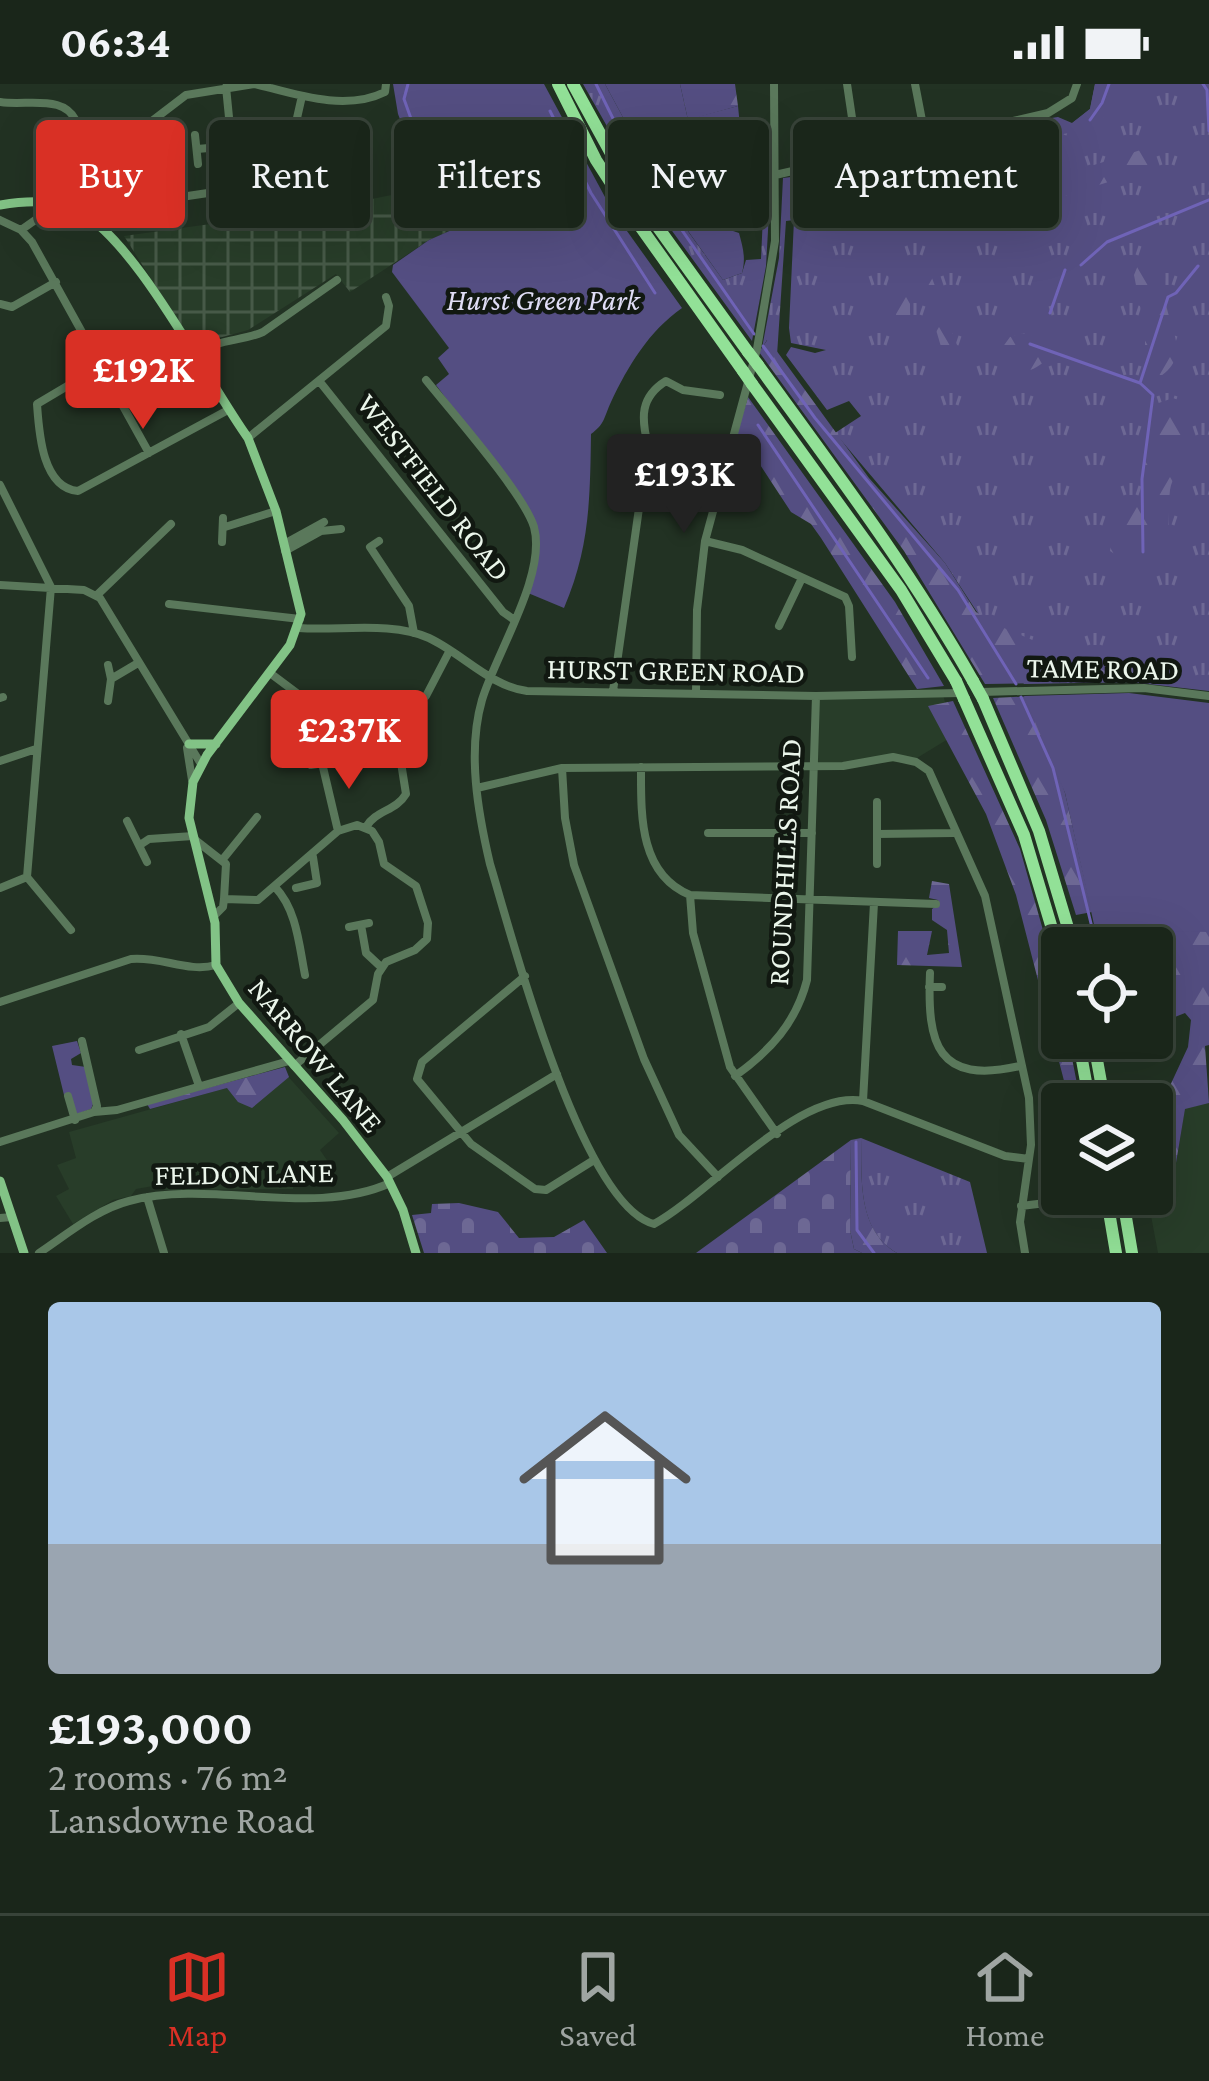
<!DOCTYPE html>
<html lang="en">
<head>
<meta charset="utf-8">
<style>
  :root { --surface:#1a261a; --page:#273227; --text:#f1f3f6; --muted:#9fa5a2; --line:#384339; --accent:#d93025 }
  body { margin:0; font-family:"Crimson Pro",serif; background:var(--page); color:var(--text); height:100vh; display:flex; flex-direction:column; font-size:45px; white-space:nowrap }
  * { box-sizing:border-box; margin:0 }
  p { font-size:39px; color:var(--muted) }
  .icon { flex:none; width:66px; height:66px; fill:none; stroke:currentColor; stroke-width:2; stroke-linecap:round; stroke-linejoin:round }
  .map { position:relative; height:1169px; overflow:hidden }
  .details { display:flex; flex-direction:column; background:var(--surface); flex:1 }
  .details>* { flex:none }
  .banner { position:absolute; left:36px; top:36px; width:1137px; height:108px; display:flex; gap:24px }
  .buttons { position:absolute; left:1041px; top:843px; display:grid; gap:24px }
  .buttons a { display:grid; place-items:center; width:132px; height:132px; border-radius:12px; background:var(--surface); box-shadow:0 12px 48px #0002,0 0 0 3px var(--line); font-size:60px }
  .price { position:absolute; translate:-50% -102px; padding:0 27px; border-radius:12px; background:var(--accent); color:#fff; font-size:39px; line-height:78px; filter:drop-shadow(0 3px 6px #0008) }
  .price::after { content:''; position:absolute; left:50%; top:72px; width:36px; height:27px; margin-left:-18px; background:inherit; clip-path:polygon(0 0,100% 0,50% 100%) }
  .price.current { background:#222; color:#fff }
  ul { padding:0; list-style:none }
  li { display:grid; align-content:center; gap:24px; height:636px; padding:0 48px }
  li span { display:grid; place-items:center; height:372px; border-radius:12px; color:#555 }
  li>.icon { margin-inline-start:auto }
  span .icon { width:216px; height:216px; fill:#fffc; stroke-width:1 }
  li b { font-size:51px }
  .pill { padding:0 42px; border-radius:12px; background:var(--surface); box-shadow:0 12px 48px #0002,0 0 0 3px var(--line); font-size:42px; line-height:108px }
  .pill.current { background:var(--accent); color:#fff }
  .status { display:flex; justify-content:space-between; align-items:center; height:84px; padding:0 60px; background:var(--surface); direction:ltr }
  .status svg { height:33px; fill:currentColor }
  .tab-bar { display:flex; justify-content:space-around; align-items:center; height:168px; border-top:3px solid var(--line); background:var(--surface); font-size:33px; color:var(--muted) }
  .tab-bar a { display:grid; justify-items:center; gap:6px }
  .tab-bar .current { color:var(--accent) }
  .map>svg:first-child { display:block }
</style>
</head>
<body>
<div class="status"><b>06:34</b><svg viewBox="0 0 49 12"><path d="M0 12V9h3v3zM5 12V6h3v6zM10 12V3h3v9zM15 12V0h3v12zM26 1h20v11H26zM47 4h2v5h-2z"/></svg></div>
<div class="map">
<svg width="1209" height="1169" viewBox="0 0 1209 1169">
  <defs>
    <pattern id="industrial-grid" width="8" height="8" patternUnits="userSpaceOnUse" patternTransform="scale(3)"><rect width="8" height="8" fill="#283d29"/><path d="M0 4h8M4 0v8" fill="none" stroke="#475a48"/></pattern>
    <pattern id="grass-tufts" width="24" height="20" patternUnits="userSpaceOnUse" patternTransform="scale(3)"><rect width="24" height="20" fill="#544e82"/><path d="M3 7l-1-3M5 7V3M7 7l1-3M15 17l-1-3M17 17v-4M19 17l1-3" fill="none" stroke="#6d6894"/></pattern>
    <pattern id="forest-firs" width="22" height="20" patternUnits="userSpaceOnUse" patternTransform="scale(3)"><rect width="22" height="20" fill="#544e82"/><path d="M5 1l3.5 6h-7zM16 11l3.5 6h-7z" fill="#6d6894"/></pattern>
    <pattern id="cemetery-stones" width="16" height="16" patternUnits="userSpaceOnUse" patternTransform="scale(3)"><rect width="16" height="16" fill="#544e82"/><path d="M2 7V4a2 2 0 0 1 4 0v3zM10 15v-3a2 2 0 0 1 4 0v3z" fill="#6d6894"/></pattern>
  </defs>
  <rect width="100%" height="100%" fill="#223223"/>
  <path fill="#283d29" d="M943 610 953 652 912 677 815 682 816 612Z
    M284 988 339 1049 320 1066 333 1085 294 1090 293 1105 165 1106 159 1101 136 1105 131 1112 113 1116 73 1140 56 1112 69 1105 57 1081 76 1074 69 1048Z
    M1209 1019V1169H1158L1149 1121 1169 1123 1185 1024Z"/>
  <path fill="url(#industrial-grid)" d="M427 104 454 122 469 119 472 137 429 156 350 208 336 190 248 246 193 261 124 152 327 124Z"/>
  <path fill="url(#grass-tufts)" d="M583 0H605L632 50 738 22 745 93 663 78 641 82 723 196 742 189 746 176 761 175 764 110 770 111 766 182 752 257 646 111Z
    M1095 0H1209V607L1131 598 1024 600 945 479 835 349 861 332 849 317 827 326 786 271 791 263 815 269 826 266 791 259 789 244 794 136 786 137 777 271 767 256 762 264 779 174 783 94 791 93 797 103 1070 41 1090 25Z
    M77 957 81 969 71 975 72 981 86 983 93 1020 91 1025 77 1030 69 1010 64 1011 52 962Z
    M861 1054 970 1098 987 1169H897C857 1146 862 1095 861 1054Z"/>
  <path fill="url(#forest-firs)" d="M680 0H735L738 22 688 36Z
    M1095 0H1119C1096 65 1083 39 1034 57L1030 68C1016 73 999 72 987 78 975 84 971 89 957 90L955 81C940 83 933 93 919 97 907 101 892 99 880 105 839 124 838 147 796 103L821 99V88L1025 38 1058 33 1072 39 1090 25Z
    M1150 63 1155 73 1152 84 955 147 937 146 1066 90Z
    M1155 172 1163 176C1167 189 1164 201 1165 215 1170 250 1196 274 1150 299L1145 298V248L1134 191 1141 174Z
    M915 177 926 178 957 261 955 268 942 266 923 202 910 206V231L918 262 914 267 908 266 900 250 888 191Z
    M1022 249 1040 253 1048 262 1046 276C1029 292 1011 291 994 275L1010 253Z
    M768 255 869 394 945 479 976 528 997 541 1131 598 985 600 904 467 759 268Z
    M748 313 895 518 944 602 917 605 821 454 811 440 791 428 749 364 740 367 728 408 720 406Z
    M1173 314 1181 317C1182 327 1187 365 1185 372 1181 384 1172 393 1170 406 1167 431 1175 461 1146 472 1133 477 1121 474 1110 467L1112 454 1129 432 1142 405 1144 374 1152 352 1150 322Z
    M1034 612 1065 709 1092 828 1076 831 1046 736 993 614Z
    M953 617 1020 765 1056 892 1062 925V954H1068L1081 1020H1070L1016 811 986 730 928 622Z
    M932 797 949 800 962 883 897 881 898 847H932L927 871 949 869 947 846 932 836V825L939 820 938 816 929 814Z
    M1127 840 1209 844V961L1205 962 1209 1019 1185 1025 1173 1097 1169 1098 1162 1091 1170 1035 1168 1006 1188 963 1191 936 1185 929 1152 942V864H1130Z
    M285 983 289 993 252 1024 238 1018 227 1004 150 1025 147 1020Z
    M861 1054C862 1095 857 1145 897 1169H862L854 1165 850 1146 851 1056Z"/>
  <path fill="url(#cemetery-stones)" d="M851 1056 850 1146 854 1165 862 1169H696Z
    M459 1119 498 1128 519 1154 554 1153 584 1136 607 1169H424L412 1131 431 1129 432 1120Z"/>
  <path fill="#544e82" d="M393 0H544L612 126 682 224C649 247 628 282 611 318 604 333 605 340 591 350 590 415 590 463 564 524L528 509 539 460 530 428 436 301 449 290 438 274 449 264 392 188 393 181 429 156 472 137 469 119 454 122 427 104 398 30Z
    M605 0H680L688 36 632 50Z
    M663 78 745 93 742 135 733 133 730 146 739 149C743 164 746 174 742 189L723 196 641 81Z
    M1129 609 1209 619V848L1095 845 1065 709 1024 612Z"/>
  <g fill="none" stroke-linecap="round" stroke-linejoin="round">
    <path stroke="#6f63b7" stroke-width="3" d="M408 0 404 15 430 88 439 92 442 108 453 116 471 113 476 131
      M596 0 634 77 754 250
      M1203 0 1207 6 1209 47
      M550 27 591 109 655 209
      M1090 36 1102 19 1109 0
      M1081 181 1107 158 1209 116
      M1050 229 1065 186
      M1030 260 1140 299
      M763 262 815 334 958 506 1016 600
      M758 341 928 594
      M1143 468 1142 395 1153 311 1140 299 1168 213 1176 209 1198 182
      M1021 613 1053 684 1097 864
      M856 1058 857 1146 874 1169"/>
    <path stroke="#5a785b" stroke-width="8" d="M255 0C295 10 345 28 385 8L386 0
      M847 0 858 74
      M915 0 926 57
      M226 3 236 104
      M302 12 297 34 304 91
      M0 18C19 21 38 16 57 21 94 31 81 98 72 124
      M195 51 198 80
      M197 65 233 62
      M114 66 163 107 181 113 296 96 309 89 350 82
      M80 74 114 66 186 11 254 0
      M775 91 1048 29 1072 14 1077 0
      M352 98 350 82H364
      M0 136 21 146 32 158 149 369
      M21 146 58 120
      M0 220 12 223 56 198
      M195 272C220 253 237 259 263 248L337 196
      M101 282 37 320C39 348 42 404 78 407L228 326
      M426 296C451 327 524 410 534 443 547 491 496 569 482 616 467 668 478 729 490 780 512 852 581 1121 654 1140 709 1110 799 1005 863 1017L1005 1072 1029 1075
      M320 298 503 528 513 535
      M248 354 386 242 389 222 386 213
      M648 361 703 370
      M0 401 51 503 27 793 71 846
      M716 409 730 413 742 371
      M225 443 276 427
      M379 457 370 463 409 522 414 549
      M705 457 742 466 845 513 849 522 852 573
      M222 458 223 434
      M284 460 324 438
      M285 467 321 447 341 445
      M0 501 84 506 100 514 201 680
      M96 512 171 440
      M169 520 300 535
      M779 542 802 494
      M299 544C339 547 392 537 429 554 463 570 490 602 527 607L816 612 960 609
      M108 581 111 595
      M270 589 314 622 350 613
      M613 607 648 361C641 334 640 313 666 297L683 306 720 311
      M981 608 1144 604 1209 612
      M696 609 697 526 705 457 757 265 775 157 774 0
      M426 612 450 566
      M0 614 3 613
      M108 617 111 595 138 579
      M187 664 192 696
      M0 677 36 665
      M322 679 338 747
      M311 681 340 676
      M641 683C641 731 639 790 690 811L936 820
      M562 684 565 734 574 781 644 975 679 1051 718 1093
      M477 704 562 684 843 682 893 673 916 678 929 687 985 812 1029 1014 1031 1061 1020 1138 1025 1169
      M877 718V780
      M127 737 147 778
      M366 743C376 726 396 727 406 710L399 666 378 670
      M708 749H812
      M877 750 954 749
      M194 755 226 780 224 815
      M140 761 149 755 193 752
      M223 775 257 733
      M275 803C297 826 299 861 305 891
      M0 804 27 793
      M296 804 317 799 313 773
      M690 811 693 849 730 983 777 1050
      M214 832 223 823 224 815 258 816 338 747 357 741 372 747 379 758 384 780 416 802 428 839 427 855 415 866 386 878 378 890 373 916 294 982
      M361 841 366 869 381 883
      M349 843 369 839
      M930 889C927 960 937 1001 1020 982
      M525 892 422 978 417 995 471 1060 535 1105 546 1106 594 1076
      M929 903H942
      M0 918 131 875C161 872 188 889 216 881
      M181 950 199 1002
      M139 966 209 943 239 919
      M735 992C770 967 796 939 807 896L816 612
      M68 1012 75 1036
      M863 1017 874 819
      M94 1028 117 1026 289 977
      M0 1058 94 1028 97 1022 82 957
      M387 1093 557 990
      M147 1113 164 1169
      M1021 1122 1079 1115
      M0 1134 12 1133
      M39 1169C66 1151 97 1125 129 1117 212 1095 313 1134 390 1099"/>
    <path stroke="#82c386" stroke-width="9" d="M0 121C23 117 52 115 74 125 132 148 208 299 248 354L276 427 301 530 290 561 207 671 193 698 189 734 215 839 216 881 239 919 343 1036 387 1093 403 1126 416 1169
      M189 660H216
      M0 1097 24 1169"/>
    <path stroke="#92e197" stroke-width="12" d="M558 0 596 76 627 124 743 287
      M573 0 631 106 748 268
      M758 281C833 384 910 486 973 597
      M752 300 901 506 956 597
      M964 615 1024 751 1062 878
      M983 615 1039 747 1074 864
      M1078 954 1090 1020
      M1093 954 1105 1020
      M1106 1110 1116 1169
      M1122 1110 1132 1169"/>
    <path stroke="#92e197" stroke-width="12" d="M748 268 758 281
      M743 287 752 300
      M956 597 964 615
      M973 597 983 615"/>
  </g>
  <g text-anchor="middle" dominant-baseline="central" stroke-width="9" stroke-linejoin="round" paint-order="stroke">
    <g font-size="30" font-style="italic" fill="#e0def6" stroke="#111811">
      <text x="543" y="215">Hurst Green Park</text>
    </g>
    <g font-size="30" fill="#ebf6eb" stroke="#111811">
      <text transform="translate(434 403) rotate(52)">WESTFIELD ROAD</text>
      <text transform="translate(1103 584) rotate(1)">TAME ROAD</text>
      <text transform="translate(676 586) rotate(1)">HURST GREEN ROAD</text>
      <text transform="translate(784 778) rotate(-87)">ROUNDHILLS ROAD</text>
      <text transform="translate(316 971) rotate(50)">NARROW LANE</text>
      <text transform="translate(244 1089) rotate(-1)">FELDON LANE</text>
    </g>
  </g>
</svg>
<div class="buttons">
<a><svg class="icon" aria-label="locate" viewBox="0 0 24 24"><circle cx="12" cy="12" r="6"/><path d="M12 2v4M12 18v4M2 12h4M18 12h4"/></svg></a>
<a><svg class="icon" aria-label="layers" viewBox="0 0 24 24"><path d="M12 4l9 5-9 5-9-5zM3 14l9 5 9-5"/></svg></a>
</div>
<b class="price" style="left:143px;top:348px">£192K</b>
<b class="price current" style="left:684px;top:452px">£193K</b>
<b class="price" style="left:349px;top:708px">£237K</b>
<div class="banner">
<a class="pill current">Buy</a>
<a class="pill">Rent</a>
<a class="pill">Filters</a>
<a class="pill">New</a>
<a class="pill">Apartment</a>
</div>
</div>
<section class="details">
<ul>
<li><span style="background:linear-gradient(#a9c7e8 65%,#9aa5b1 0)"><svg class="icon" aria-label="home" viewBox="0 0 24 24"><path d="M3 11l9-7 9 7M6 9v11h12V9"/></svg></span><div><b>£193,000</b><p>2 rooms · 76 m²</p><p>Lansdowne Road</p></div></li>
</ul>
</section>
<nav class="tab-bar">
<a class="current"><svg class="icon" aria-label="map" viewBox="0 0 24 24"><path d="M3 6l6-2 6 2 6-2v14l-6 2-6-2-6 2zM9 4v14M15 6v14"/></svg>Map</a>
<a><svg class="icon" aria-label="saved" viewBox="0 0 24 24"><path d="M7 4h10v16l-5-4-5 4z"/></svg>Saved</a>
<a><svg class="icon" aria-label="home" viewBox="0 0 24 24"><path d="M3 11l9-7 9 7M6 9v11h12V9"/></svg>Home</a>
</nav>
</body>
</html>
